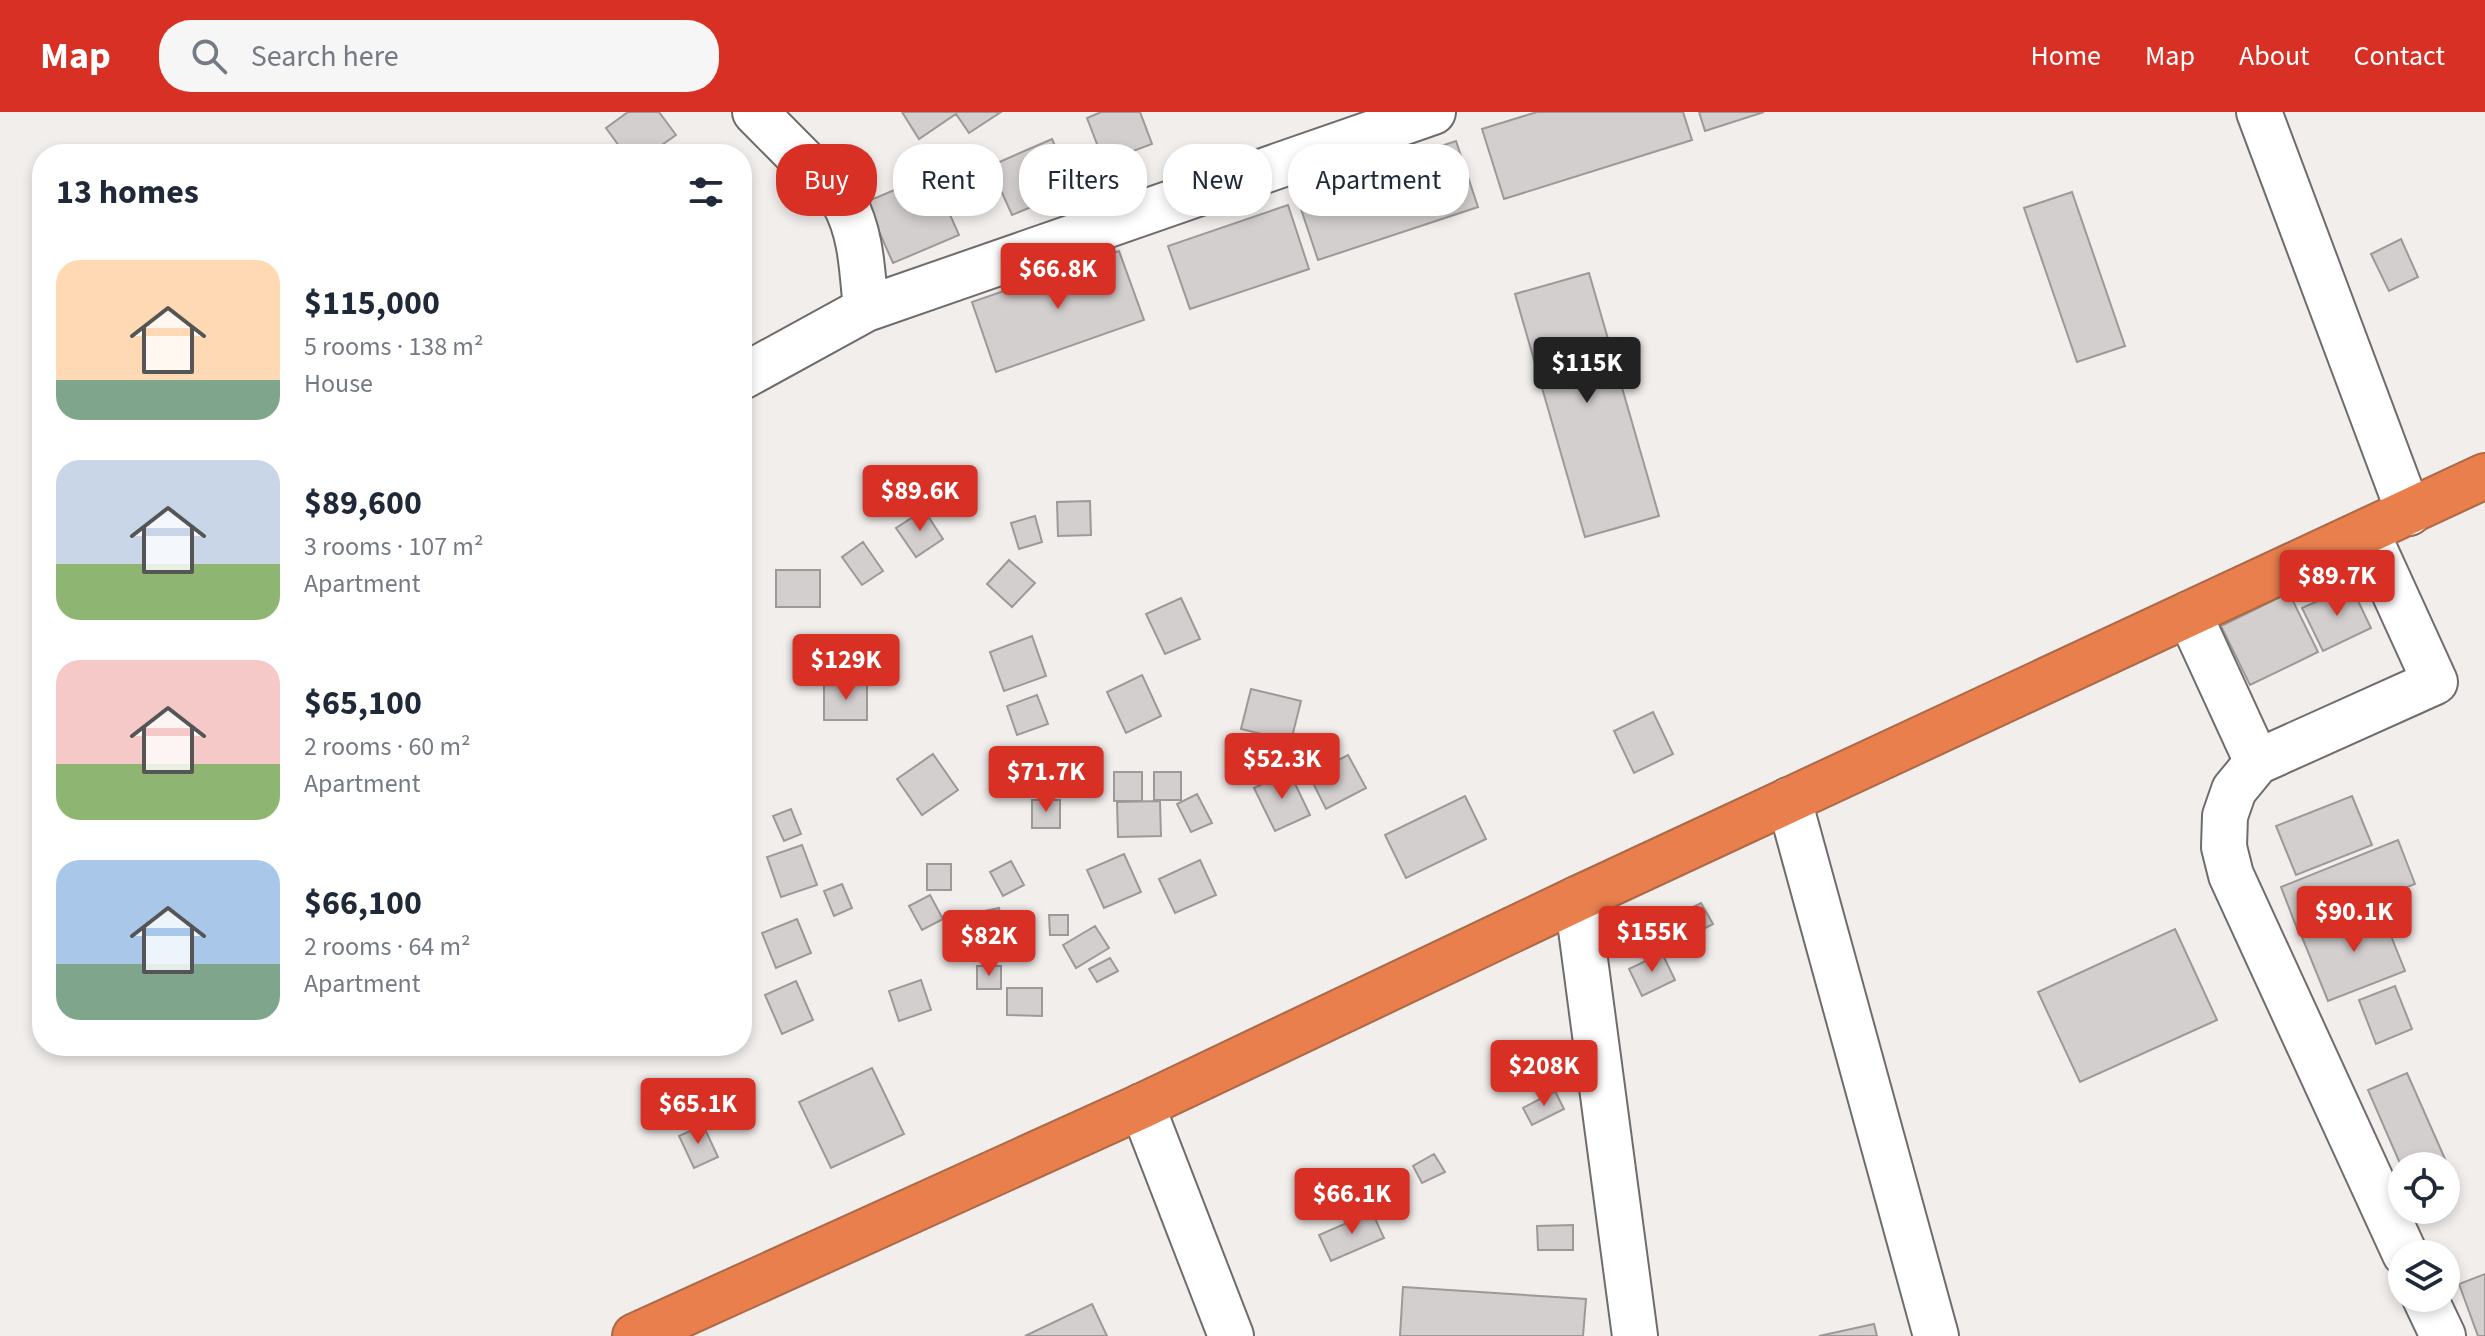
<!DOCTYPE html>
<html lang="en">
<head>
<meta charset="utf-8">
<style>
  :root { --surface:#fff; --page:#f6f6f7; --text:#1f2937; --muted:#747a83; --accent:#d93025 }
  body { margin:0; font-family:"Source Sans 3",sans-serif; background:var(--page); color:var(--text); height:100vh; display:flex; flex-direction:column; font-size:30px; white-space:nowrap }
  * { box-sizing:border-box; margin:0 }
  p { font-size:26px; color:var(--muted) }
  .icon { flex:none; width:44px; height:44px; fill:none; stroke:currentColor; stroke-width:2; stroke-linecap:round; stroke-linejoin:round }
  .map { position:relative; flex:1; overflow:hidden }
  .side { position:absolute; left:32px; top:32px; width:720px; height:912px; display:flex; flex-direction:column; background:var(--surface); border-radius:32px; box-shadow:0 4px 12px #0003 }
  .side>* { flex:none }
  .guide { position:absolute; left:776px; top:32px; width:760px; height:72px; display:flex; gap:16px }
  .fabs { position:absolute; left:2388px; top:1040px; display:grid; gap:16px }
  .fabs a { display:grid; place-items:center; width:72px; height:72px; border-radius:50%; background:var(--surface); box-shadow:0 4px 12px #0003; font-size:40px }
  .price { position:absolute; translate:-50% -68px; padding:0 18px; border-radius:8px; background:var(--accent); color:#fff; font-size:26px; line-height:52px; filter:drop-shadow(0 2px 4px #0008) }
  .price::after { content:''; position:absolute; left:50%; top:48px; width:24px; height:18px; margin-left:-12px; background:inherit; clip-path:polygon(0 0,100% 0,50% 100%) }
  .price.on { background:#222; color:#fff }
  ul { padding:0; list-style:none }
  li { display:flex; align-items:center; gap:24px; height:200px; padding:0 24px }
  li span { display:grid; place-items:center; flex:none; width:224px; height:160px; border-radius:24px; color:#555 }
  li>.icon { margin-inline-start:auto }
  span .icon { width:96px; height:96px; fill:#fffc; stroke-width:1 }
  li b { font-size:34px }
  h2 { display:flex; justify-content:space-between; align-items:center; height:96px; padding:0 24px; font-size:34px }
  .chip { padding:0 28px; border-radius:32px; background:var(--surface); box-shadow:0 4px 12px #0003; font-size:28px; line-height:72px }
  .chip.on { background:var(--accent); color:#fff }
  header { display:flex; align-items:center; gap:48px; box-sizing:border-box; height:112px; padding:0 40px; background:var(--accent); color:#fff }
  header strong { font-size:38px }
  nav { display:flex; gap:44px; margin-inline-start:auto; font-size:28px }
  .search { width:560px; height:72px; background:var(--page); display:flex; align-items:center; gap:20px; box-sizing:border-box; padding:0 28px; border-radius:32px; color:var(--muted); font-size:30px }
  .map>svg:first-child { display:block }
</style>
</head>
<body>
<header>
<strong>Map</strong>
<div class="search"><svg class="icon" aria-label="search" viewBox="0 0 24 24"><circle cx="10" cy="10" r="6"/><path d="M15 15l6 6"/></svg>Search here</div>
<nav><a>Home</a><a>Map</a><a>About</a><a>Contact</a></nav>
</header>
<div class="map">
<svg width="2485" height="1224" viewBox="0 0 2485 1224">
  <rect width="100%" height="100%" fill="#f1eeec"/>
  <path fill="#d3cfce" stroke="#9c9998" stroke-width="2" d="M628 0H659L676 23 649 42H625L606 16Z
    M902 0H1001L969 21 956 2 919 27Z
    M1101 0H1140L1152 32 1104 50 1087 6Z
    M1537 0H1683L1692 28 1504 87 1482 17Z
    M1699 0H1764L1705 19Z
    M1052 27 1074 77 1012 103 990 54Z
    M1456 29 1478 95 1318 148 1296 82Z
    M932 62 959 123 893 151 866 90Z
    M2072 80 2125 234 2077 250 2024 96Z
    M1288 93 1309 157 1190 197 1168 134Z
    M2401 127 2418 165 2389 179 2371 142Z
    M1119 139 1144 208 996 260 972 190Z
    M1589 161 1659 404 1585 425 1515 182Z
    M1090 389 1091 423 1058 424 1057 390Z
    M924 398 943 427 916 445 896 416Z
    M1035 404 1042 430 1019 437 1011 411Z
    M863 430 883 459 862 473 842 445Z
    M1009 448 1035 471 1012 495 987 472Z
    M776 458H820V495H776Z
    M2351 474 2371 516 2323 539 2302 496Z
    M2289 481 2318 540 2250 573 2221 514Z
    M1181 486 1200 527 1165 542 1146 502Z
    M1032 524 1046 564 1004 579 990 540Z
    M1142 563 1161 604 1126 621 1107 580Z
    M824 571H867V608H824Z
    M1251 577 1301 589 1291 629 1241 617Z
    M1037 583 1048 612 1017 623 1007 594Z
    M1653 600 1673 642 1634 661 1614 619Z
    M933 642 958 678 922 703 897 667Z
    M1348 643 1366 676 1326 697 1309 663Z
    M1289 659 1310 703 1275 719 1254 676Z
    M1114 660H1142V689H1114Z
    M1154 660H1181V688H1154Z
    M1197 682 1212 711 1191 720 1177 692Z
    M1465 684 1486 727 1406 766 1385 723Z
    M2352 684 2372 733 2296 763 2276 714Z
    M1032 688H1060V716H1032Z
    M1160 689 1161 724 1118 725 1117 690Z
    M791 697 801 722 784 729 773 704Z
    M2398 728 2415 772 2298 819 2281 775Z
    M802 733 817 773 781 785 767 745Z
    M1124 742 1141 780 1104 796 1087 758Z
    M1200 748 1216 783 1175 801 1159 767Z
    M1011 749 1024 773 1003 784 990 760Z
    M927 752H951V778H927Z
    M842 772 852 796 834 804 824 779Z
    M930 783 943 807 922 818 909 794Z
    M1701 791 1713 812 1686 826 1675 804Z
    M2379 794 2405 859 2328 889 2302 825Z
    M999 796 1004 822 980 827 975 801Z
    M1049 803H1068V823H1050Z
    M797 807 811 841 776 856 762 821Z
    M1095 814 1109 836 1076 856 1063 833Z
    M2175 817 2217 908 2080 970 2038 880Z
    M1662 841 1675 868 1642 884 1629 857Z
    M1110 846 1118 859 1097 870 1089 857Z
    M977 854H1001V877H977Z
    M921 868 931 898 899 909 889 879Z
    M796 869 813 908 782 922 765 883Z
    M2395 874 2412 917 2376 932 2359 888Z
    M1007 876H1042V904L1007 903Z
    M872 956 904 1022 831 1056 799 990Z
    M2407 961 2449 1056 2446 1057V1054L2402 1056 2368 978Z
    M1555 979 1564 997 1532 1013 1523 996Z
    M689 985 699 1006 676 1016 667 995Z
    M703 1013 718 1045 694 1056 679 1024Z
    M1434 1042 1445 1060 1422 1071 1413 1054Z
    M1372 1100 1384 1126 1331 1149 1319 1123Z
    M1573 1113V1138H1538L1537 1114Z
    M2485 1162V1224H2478L2459 1172Z
    M1403 1175 1586 1187 1583 1224H1400Z
    M1092 1192 1107 1224H1025Z
    M1874 1212 1877 1224H1819Z"/>
  <g fill="none" stroke-linecap="round" stroke-linejoin="round">
    <g stroke="#6f6c6b" stroke-width="48">
      <path id="minor" d="M2259 0 2409 401
        M866 197 1433 0
        M742 265 866 197C862 160 862 123 844 90L755 0
        M2367 421 2435 570 2257 650 2234 678 2225 704 2224 735 2231 763 2405 1142
        M2189 502 2257 650
        M1789 688 1936 1224
        M1577 787 1635 1224
        M1142 994 1231 1224
        M2425 1186 2443 1224"/>
    </g>
    <g stroke="#ac6847" stroke-width="48">
      <path id="highway" d="M635 1224 1142 994 1577 787 2485 364"/>
    </g>
    <use href="#minor" stroke="#fff" stroke-width="44"/>
    <use href="#highway" stroke="#e87f4d" stroke-width="44"/>
  </g>
</svg>
<div class="fabs">
<a><svg class="icon" aria-label="locate" viewBox="0 0 24 24"><circle cx="12" cy="12" r="6"/><path d="M12 2v4M12 18v4M2 12h4M18 12h4"/></svg></a>
<a><svg class="icon" aria-label="layers" viewBox="0 0 24 24"><path d="M12 4l9 5-9 5-9-5zM3 14l9 5 9-5"/></svg></a>
</div>
<b class="price" style="left:1058px;top:199px">$66.8K</b>
<b class="price on" style="left:1587px;top:293px">$115K</b>
<b class="price" style="left:920px;top:421px">$89.6K</b>
<b class="price" style="left:2337px;top:506px">$89.7K</b>
<b class="price" style="left:846px;top:590px">$129K</b>
<b class="price" style="left:1282px;top:689px">$52.3K</b>
<b class="price" style="left:1046px;top:702px">$71.7K</b>
<b class="price" style="left:2354px;top:842px">$90.1K</b>
<b class="price" style="left:1652px;top:862px">$155K</b>
<b class="price" style="left:989px;top:866px">$82K</b>
<b class="price" style="left:1544px;top:996px">$208K</b>
<b class="price" style="left:698px;top:1034px">$65.1K</b>
<b class="price" style="left:1352px;top:1124px">$66.1K</b>
<div class="guide">
<a class="chip on">Buy</a>
<a class="chip">Rent</a>
<a class="chip">Filters</a>
<a class="chip">New</a>
<a class="chip">Apartment</a>
</div>
<section class="side">
<h2>13 homes<svg class="icon" aria-label="filters" viewBox="0 0 24 24"><path d="M4 7h16M4 17h16"/><circle cx="9" cy="7" r="2"/><circle cx="15" cy="17" r="2"/></svg></h2>
<ul>
<li><span style="background:linear-gradient(#ffd9b3 75%,#7fa58c 0)"><svg class="icon" aria-label="home" viewBox="0 0 24 24"><path d="M3 11l9-7 9 7M6 9v11h12V9"/></svg></span><div><b>$115,000</b><p>5 rooms · 138 m²</p><p>House</p></div></li>
<li><span style="background:linear-gradient(#c9d6e8 65%,#8fb573 0)"><svg class="icon" aria-label="home" viewBox="0 0 24 24"><path d="M3 11l9-7 9 7M6 9v11h12V9"/></svg></span><div><b>$89,600</b><p>3 rooms · 107 m²</p><p>Apartment</p></div></li>
<li><span style="background:linear-gradient(#f6c9c9 65%,#8fb573 0)"><svg class="icon" aria-label="home" viewBox="0 0 24 24"><path d="M3 11l9-7 9 7M6 9v11h12V9"/></svg></span><div><b>$65,100</b><p>2 rooms · 60 m²</p><p>Apartment</p></div></li>
<li><span style="background:linear-gradient(#a9c7e8 65%,#7fa58c 0)"><svg class="icon" aria-label="home" viewBox="0 0 24 24"><path d="M3 11l9-7 9 7M6 9v11h12V9"/></svg></span><div><b>$66,100</b><p>2 rooms · 64 m²</p><p>Apartment</p></div></li>
</ul>
</section>
</div>
</body>
</html>
